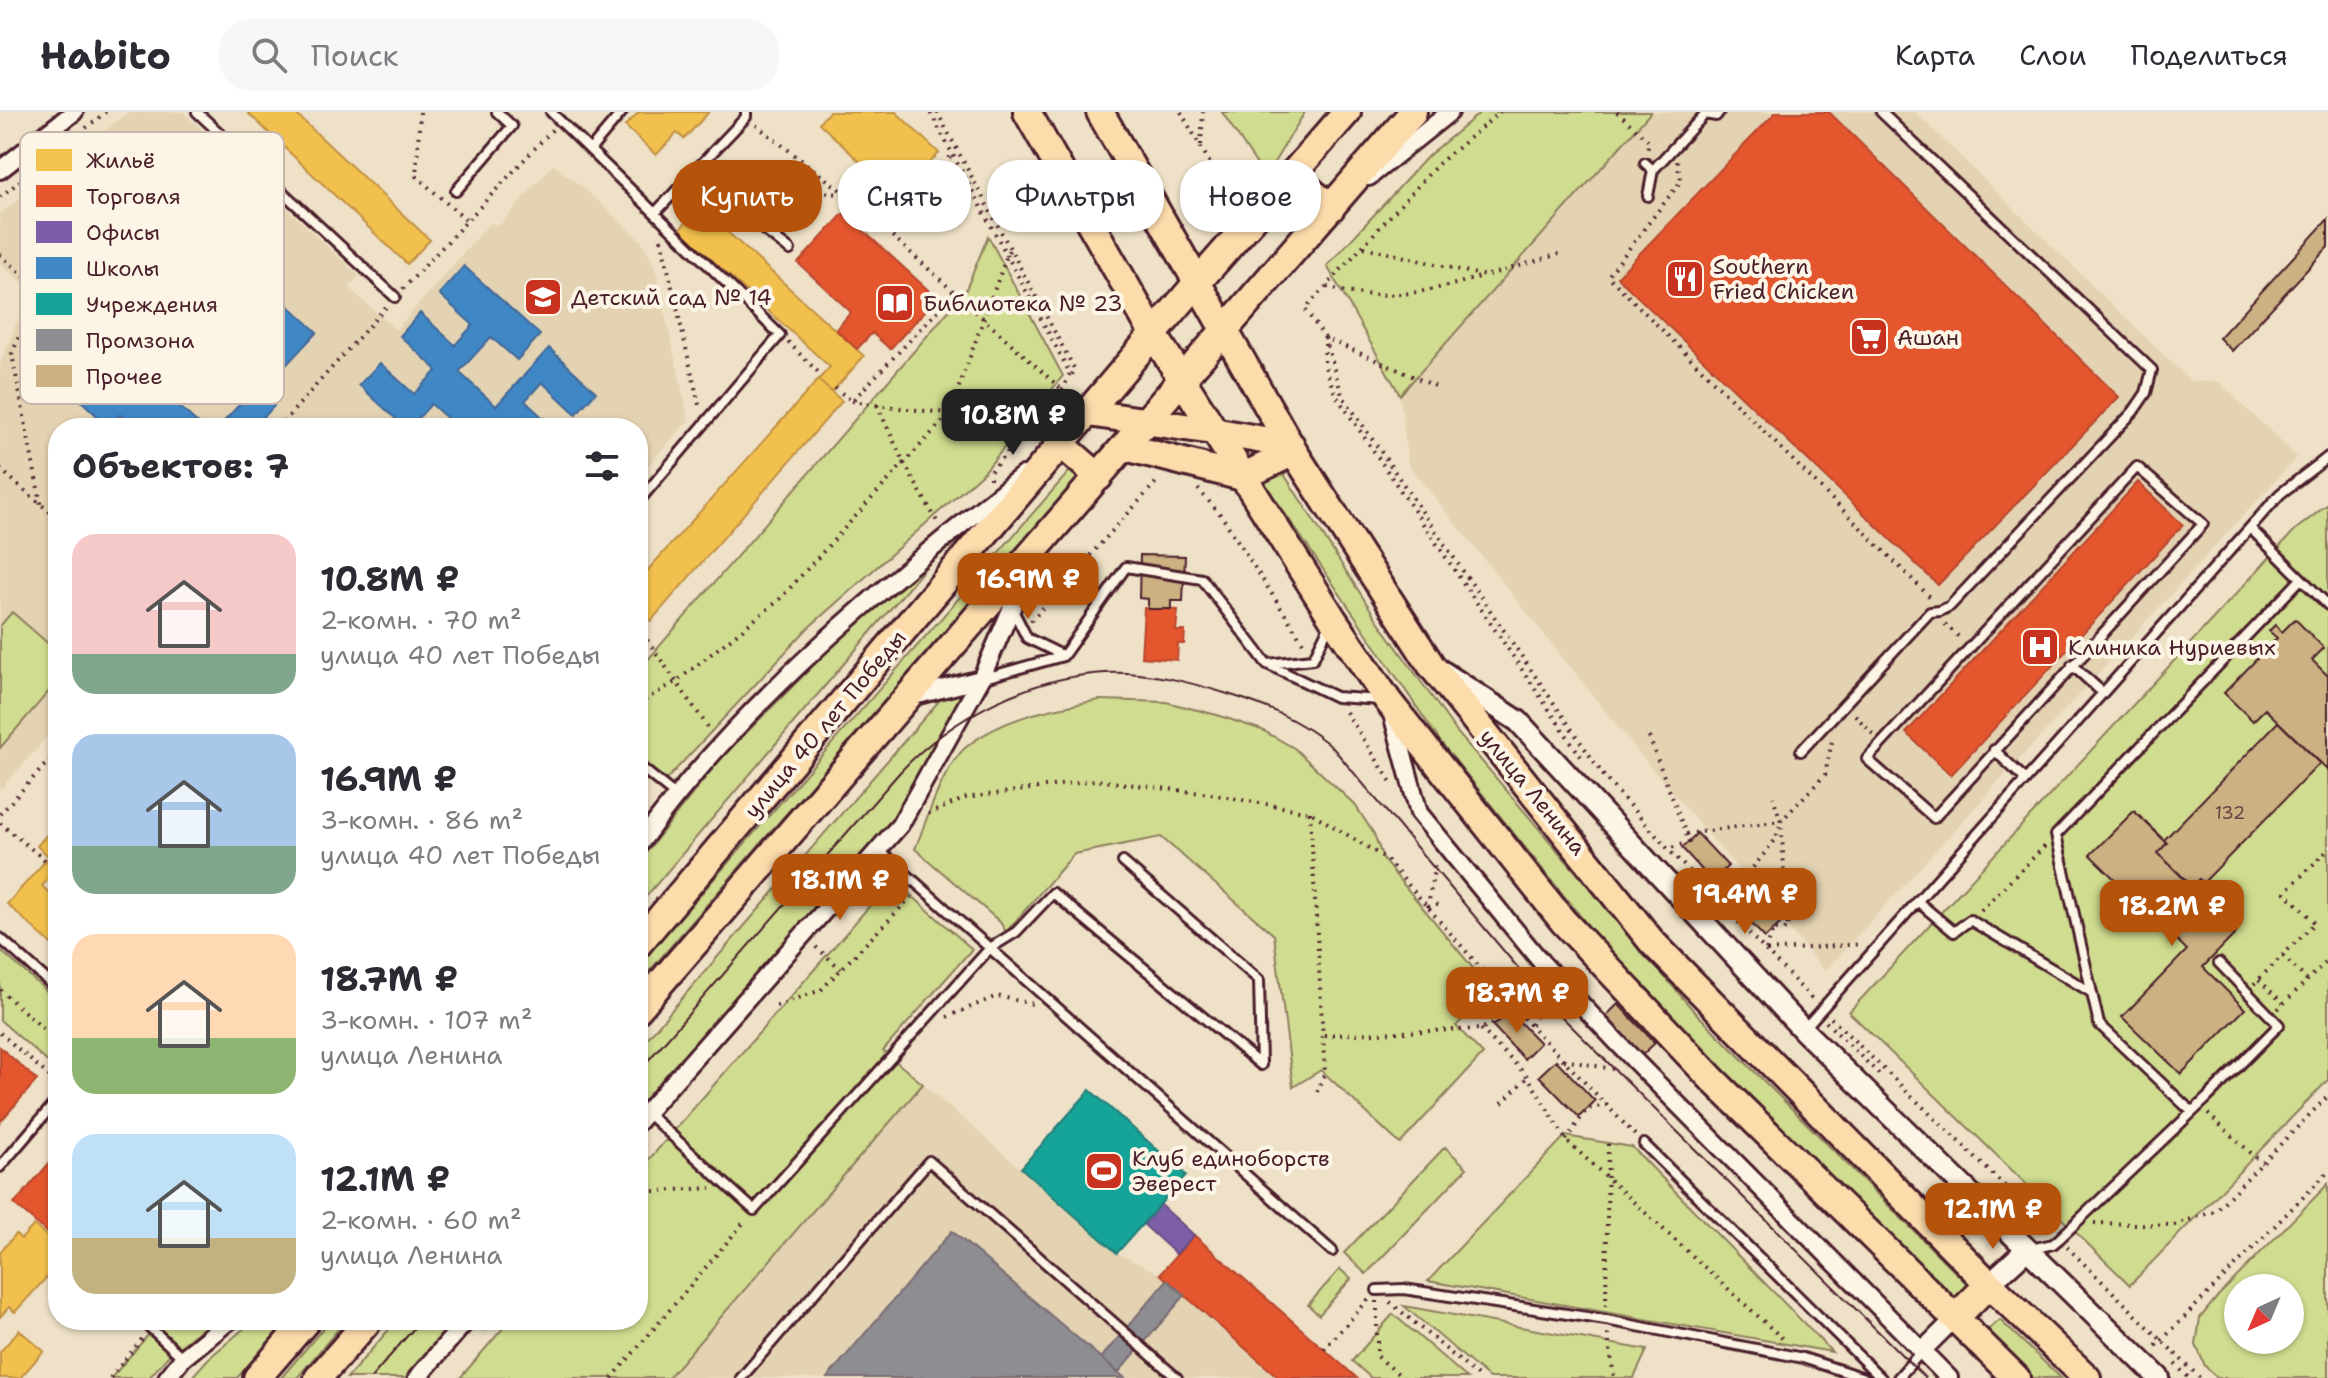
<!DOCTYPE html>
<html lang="ru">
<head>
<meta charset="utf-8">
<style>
  :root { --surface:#fff; --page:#f7f7f7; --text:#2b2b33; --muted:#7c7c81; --line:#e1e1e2; --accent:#b45309 }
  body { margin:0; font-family:"Shantell Sans",sans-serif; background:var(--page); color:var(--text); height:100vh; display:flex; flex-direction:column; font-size:30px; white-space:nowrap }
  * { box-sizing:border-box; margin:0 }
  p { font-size:26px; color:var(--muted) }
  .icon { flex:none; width:44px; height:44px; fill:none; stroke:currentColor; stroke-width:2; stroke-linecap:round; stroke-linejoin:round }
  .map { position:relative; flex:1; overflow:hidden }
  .panel { position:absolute; left:48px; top:306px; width:600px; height:912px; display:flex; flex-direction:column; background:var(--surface); border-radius:32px; box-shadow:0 2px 6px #0004 }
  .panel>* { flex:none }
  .banner { position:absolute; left:672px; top:48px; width:760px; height:72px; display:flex; gap:16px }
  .needle { width:52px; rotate:224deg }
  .fabs { position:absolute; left:2224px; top:1162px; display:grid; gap:16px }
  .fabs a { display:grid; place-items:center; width:80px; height:80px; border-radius:50%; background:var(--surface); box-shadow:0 2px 6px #0004; font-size:40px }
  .price { position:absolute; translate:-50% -68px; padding:0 18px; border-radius:16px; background:var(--accent); color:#fff; font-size:26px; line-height:52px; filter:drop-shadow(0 2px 4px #0008) }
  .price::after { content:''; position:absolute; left:50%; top:48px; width:24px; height:18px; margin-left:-12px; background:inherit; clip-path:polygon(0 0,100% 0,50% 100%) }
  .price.current { background:#222; color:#fff }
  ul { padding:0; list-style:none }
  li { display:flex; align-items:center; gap:24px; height:200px; padding:0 24px }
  li span { display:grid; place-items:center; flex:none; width:224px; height:160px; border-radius:24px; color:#555 }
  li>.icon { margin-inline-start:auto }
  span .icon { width:96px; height:96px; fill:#fffc; stroke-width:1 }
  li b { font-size:34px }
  h2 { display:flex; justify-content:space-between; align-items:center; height:96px; padding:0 24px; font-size:34px }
  .pill { padding:0 28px; border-radius:32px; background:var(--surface); box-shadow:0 2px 6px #0004; font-size:28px; line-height:72px }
  .pill.current { background:var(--accent); color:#fff }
  header { display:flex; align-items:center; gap:48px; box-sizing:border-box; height:112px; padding:0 40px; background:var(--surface); border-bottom:2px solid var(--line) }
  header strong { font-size:38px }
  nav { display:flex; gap:44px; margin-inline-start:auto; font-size:28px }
  .search { width:560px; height:72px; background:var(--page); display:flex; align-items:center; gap:20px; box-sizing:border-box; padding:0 28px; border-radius:32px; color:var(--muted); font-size:30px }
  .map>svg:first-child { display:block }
</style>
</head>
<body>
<header>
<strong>Habito</strong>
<div class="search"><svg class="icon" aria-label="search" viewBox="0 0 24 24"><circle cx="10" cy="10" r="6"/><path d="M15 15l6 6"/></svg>Поиск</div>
<nav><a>Карта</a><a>Слои</a><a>Поделиться</a></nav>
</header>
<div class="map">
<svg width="2328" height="1266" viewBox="0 0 2328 1266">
  <rect width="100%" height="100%" fill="#eee1c7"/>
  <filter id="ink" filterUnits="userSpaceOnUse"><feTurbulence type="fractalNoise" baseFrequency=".0125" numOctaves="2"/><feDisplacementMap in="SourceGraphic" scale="16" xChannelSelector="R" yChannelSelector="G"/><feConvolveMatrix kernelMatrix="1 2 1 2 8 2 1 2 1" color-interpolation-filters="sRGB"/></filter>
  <g filter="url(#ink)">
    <path fill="#e4d3b2" d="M128 0H183L359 164 349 176 396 218 490 111 499 114 553 53 584 76 642 130 654 152 689 308 638 364V316H58V613L0 678V252L30 178 0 151V102Z
      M1651 0H1915L2190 269 2219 270 2297 345 1825 859 1639 641 1408 352 1400 283Z
      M923 972 1117 1141 1160 1162 1279 1266H668Z"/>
    <path fill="#d0dc8f" stroke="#8d7e5d" stroke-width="2" fill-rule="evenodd" d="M1222 0H1305L1265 65Z
      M1481 0H1651L1400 283 1327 154 1428 44Z
      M988 124 1063 264 985 359 807 517 666 668 638 645V559L965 180Z
      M1074 354 1083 361 638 872V854Z
      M1280 356 1376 506 1456 619 1693 898 1970 1175 1956 1189 1781 1019 1602 831 1442 632 1261 366Z
      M2328 392V968L2130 1173 1849 900 2295 418Z
      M932 448 638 794V751L721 646 836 531Z
      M12 500 58 540V569L0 636V514Z
      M965 578 894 705 638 999V937L945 582Z
      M1100 588 1166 590 1217 603 1262 618 1294 636 1355 693 1374 722 1384 749 1492 879 1456 914 1483 942 1400 1032 1321 958 1293 975 1274 823 1161 725 1074 742 1006 820 1000 810 915 737C927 708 942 657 965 636 1002 605 1054 596 1100 588Z
      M893 767 972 837 883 939 923 972 668 1266H460L510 1208H638V1060Z
      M0 838 58 889V959L0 908Z
      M1565 1024 1632 1035 1832 1240 1428 1169Z
      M1445 1035 1467 1056 1366 1162 1344 1141Z
      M2328 1072V1266H2217L2205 1254 2196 1233 2200 1206 2218 1184ZM2238 1176H2290V1228H2238Z
      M1340 1157 1351 1167 1319 1203 1308 1193Z
      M1404 1194 1647 1238 1634 1266H1489Z
      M1393 1202 1467 1266H1371L1352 1249Z
      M161 1208H213L169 1243 149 1266H111Z
      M254 1208H288L237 1266H191L208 1247Z
      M330 1208H346L297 1266H281Z
      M397 1208H460L409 1266H347Z
      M2000 1208 2061 1266H2032L1984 1221Z"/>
    <path fill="#f2c14e" stroke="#c09044" stroke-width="2" d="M247 0H294L430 128 407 152Z
      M639 0H709L684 27 677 21 656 43 625 14Z
      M829 0H896L939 41 897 85 819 11Z
      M700 95 864 244 832 280 818 268 830 255 679 118Z
      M818 268 842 289 651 509 638 497V469Z
      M58 710V756L42 774 58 789V838L7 792 49 745 37 734Z
      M34 1113 58 1134V1139L48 1150 55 1156 15 1200 9 1195 0 1205V1140L16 1122 21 1127Z
      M19 1218 44 1239 20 1266H0V1240Z"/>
    <path fill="#e4572e" stroke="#b6462d" stroke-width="2" d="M1776 0H1829L2119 285 1938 473 1617 165Z
      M844 101 937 186 890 237 872 221 857 237 836 218 851 200 798 151Z
      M2138 370 2183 413 1951 663 1906 621Z
      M1144 496 1178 498 1176 519H1185L1184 532H1178L1177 548 1141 545Z
      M0 935 37 968 0 1010Z
      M58 1041V1130L14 1092Z
      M1194 1123 1273 1192 1357 1266H1279L1160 1162Z"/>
    <path fill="#7b5ea7" stroke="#6c4b82" stroke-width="2" d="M1160 1092 1194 1123 1176 1142 1143 1112Z"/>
    <path fill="#3f88c5" stroke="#426897" stroke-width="2" d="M154 76 188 108 205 89 246 126 207 168 159 123 127 157 188 214 245 153 317 220 260 281 274 294 254 316H218L246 285 191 235 155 272 203 316H134L120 303 109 315 77 285 143 214 107 182 96 193 69 168Z
      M464 154 540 223 517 248 491 225 459 260 496 294 549 236 596 280 576 302 542 270 525 289 554 316H509L504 312 500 316H458L431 292 413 312 418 316H388L396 307 359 273 380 251 414 282 437 258 400 224 420 201 455 233 473 213 439 182Z"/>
    <path fill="#17a398" stroke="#267b77" stroke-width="2" d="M1090 978 1186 1063 1117 1141 1021 1056Z"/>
    <path fill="#8d8d92" stroke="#796c73" stroke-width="2" d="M952 1119 1101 1246 1125 1266H827Z
      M1167 1168 1185 1183 1118 1261 1101 1246Z"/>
    <path fill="#ccb182" stroke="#4a1f2b" stroke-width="2" d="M2328 107V135L2232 239 2219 226Z
      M1140 443 1185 444 1183 489H1171V497H1148V487L1139 486Z
      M2295 507 2324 536 2312 548 2328 564V658L2265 597 2253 609 2224 581 2277 526 2269 519 2275 513 2282 520Z
      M2278 610 2320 651 2203 771 2199 767 2192 774 2158 741 2167 731 2164 728Z
      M2134 699 2167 731 2158 741 2237 820 2203 855 2245 897 2181 962 2122 905 2187 838 2090 743Z
      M1697 721 1728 754 1712 769 1682 736Z
      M1745 772 1782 810 1765 826 1729 788Z
      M1618 892 1655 931 1640 945 1604 906Z
      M1509 899 1540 931 1524 947 1493 914Z
      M1556 948 1595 989 1579 1005 1539 964Z"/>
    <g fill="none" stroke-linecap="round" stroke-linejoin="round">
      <g stroke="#4a1f2b" stroke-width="14">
        <path id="service" d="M197 0 395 185
          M551 0 780 223 638 390
          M590 38 622 0
          M1645 51 1653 58 1648 84
          M1653 58 1705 2 1716 4 1719 0
          M693 63 790 138
          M456 79 512 14 497 0
          M655 101 746 5V0
          M2137 355 2203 412 1934 706 1867 647Z
          M2250 416 2328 493
          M1013 498 1027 526 1062 543
          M1268 552 1313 547 1331 510
          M2072 553 2103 581
          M981 567 1063 544 1126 455 1202 467 1267 552 1336 585 1380 588
          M1994 638 2025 667
          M1801 639 1930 500 1940 499 1950 494 2133 300 2146 281 2152 258 1881 0
          M638 653 675 683
          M879 738 1332 1139
          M1917 789 1954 820 1970 808 2091 880
          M0 826 58 878
          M1803 918 2280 382 2328 345
          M2192 1000 2099 912 2056 723 2301 467
          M647 1001 754 1098 990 836 1016 820 1053 781 1261 953 1259 868 1123 750
          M1644 1032 1881 1266
          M0 1055 58 987
          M2031 1137 2053 1132 2059 1127 2208 985 2279 913 2219 851
          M1377 1178 1404 1177 1606 1208 1803 1246 1864 1266
          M142 1208 183 1246
          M741 1266 929 1049 1177 1266
          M1898 1266 1921 1240"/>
      </g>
      <g stroke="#4a1f2b" stroke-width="22">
        <path id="minor" d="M0 58 74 0
          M1369 65 1450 0
          M910 585 981 567
          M1392 602 1419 701 1542 851 1635 949 1949 1266
          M638 734C742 589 884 474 1023 363
          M638 1010 900 713 981 567 1030 454
          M1921 1240 1955 1206
          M167 1266 183 1246 230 1208
          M417 1266 467 1208"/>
      </g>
      <g stroke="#4a1f2b" stroke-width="26">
        <path id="tertiary" d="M1443 560 1518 609 1803 918 2159 1266
          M1989 1172 2026 1138"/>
      </g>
      <g stroke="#4a1f2b" stroke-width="32">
        <path id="primary" d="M1027 0 1154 223 1333 507 1388 589 1563 809 1713 968 2016 1266
          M1100 0 1294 340 1431 553 1652 830 1989 1172 2087 1266
          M1292 63 1331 96
          M1087 105 1141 73
          M1088 301 1213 319 1291 333
          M1061 332 1099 365
          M1125 335 1242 365 1294 340
          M638 832 1196 172 1347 0
          M638 897 1413 0
          M1955 1206 1989 1172
          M257 1266 307 1208
          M318 1266 369 1208"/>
      </g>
      <path stroke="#4a1f2b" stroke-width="4" stroke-dasharray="2 6" stroke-linecap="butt" d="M420 0 416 64 467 109
        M937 0 1075 258 1071 264
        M1181 0 1224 76
        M1617 0 1649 29 1647 39
        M756 13 848 84 1070 285
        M86 16 106 0
        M1201 33 1203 0
        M1677 49 1681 69 1608 164 1930 485
        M723 67 845 83
        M0 85 73 27
        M884 117 954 41
        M661 127 700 297
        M1364 135 1485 164 1559 142
        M0 142 38 177 12 242 41 392
        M1327 175C1380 191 1431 180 1483 164
        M403 177 553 17
        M1325 226 1342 283 1606 667 1668 737 1814 889
        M788 230 822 264
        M1325 232 1324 252 1335 282 1584 649
        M1435 274 1325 226 1305 197 1437 53 1500 0
        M835 276 852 289 955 181
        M852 289C900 296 1027 319 1062 278 1065 274 1068 266 1070 261L930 0
        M877 293 904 351 938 411
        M278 316 386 195
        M0 357 58 407
        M990 367V360L1057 284
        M1198 377 1221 403 1306 535
        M1031 509 1159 367
        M1945 512 1962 528
        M638 515 710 618
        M638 592 677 569 778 489 949 302 1010 135
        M1346 600 1391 670
        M1855 603 1873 622
        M1649 625 1689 730 1668 737
        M1310 700 1325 961 1315 984
        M0 702 58 639
        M928 702 966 686 1095 668 1210 682 1310 700 1385 746 1531 914 1636 1024
        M0 711 46 749
        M1686 722 1781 709
        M55 759 58 761
        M1723 793 1776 727 1781 709 1773 685
        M1428 795 1435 750
        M1428 795 1441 792
        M1981 798 2045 734
        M816 835 841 857
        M1766 838 1773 818 1788 817 1781 709 1825 663 1832 629
        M1767 839 1862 832
        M2283 844 2307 868
        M2259 868 2283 891
        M2254 872 2315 811 2285 780 2328 738
        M0 878 58 930
        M776 894 821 878 911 785
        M2278 897 2328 848
        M947 905 997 884 1033 892
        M1831 906 2049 1117
        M1826 910 1880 963
        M1531 913 1537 901
        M1481 917 1528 965 1566 1028 1785 1229
        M0 921 58 972
        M1324 923 1481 917 1501 907 1509 890
        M1564 948 1618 958
        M1502 991 1528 965
        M2208 1002 2262 1051
        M1566 1028 1587 997 1606 993
        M638 1080 711 1076
        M2094 1111 2174 1113 2215 1099 2328 984
        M2067 1135 2200 1266
        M1377 1189V1244L1403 1266
        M1390 1190 1480 1266
        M1606 1194 1608 1028
        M483 1218 492 1208
        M1608 1222 1614 1266
        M2156 1234 2328 1060
        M1324 1237 1370 1186
        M2175 1252 2189 1266
        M110 1266 142 1227
        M612 1266 745 1109"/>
      <use href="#service" stroke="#fcf5e5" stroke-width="8"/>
      <use href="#minor" stroke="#fcf5e5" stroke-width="16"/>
      <use href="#tertiary" stroke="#fcf5e5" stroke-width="20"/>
      <use href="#primary" stroke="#fddcac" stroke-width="26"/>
      <path stroke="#4a1f2b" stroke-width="2" d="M638 960 900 660C951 605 1030 565 1105 561 1148 559 1190 570 1231 583 1267 594 1305 611 1333 636L1545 888 1925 1266
        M371 1266 421 1208"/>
    </g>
  </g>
  <defs>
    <g id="restaurant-square" transform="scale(2)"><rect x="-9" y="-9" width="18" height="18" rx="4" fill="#c8321e" stroke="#fcf5e5"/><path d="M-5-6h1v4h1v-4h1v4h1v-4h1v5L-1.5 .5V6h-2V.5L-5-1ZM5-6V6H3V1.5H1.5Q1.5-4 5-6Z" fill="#fff"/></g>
    <g id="school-square" transform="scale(2)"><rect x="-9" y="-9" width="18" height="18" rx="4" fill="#c8321e" stroke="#fcf5e5"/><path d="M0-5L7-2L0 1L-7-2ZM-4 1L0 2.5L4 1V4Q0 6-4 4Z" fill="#fff"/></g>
    <g id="library-square" transform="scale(2)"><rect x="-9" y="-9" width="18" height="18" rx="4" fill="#c8321e" stroke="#fcf5e5"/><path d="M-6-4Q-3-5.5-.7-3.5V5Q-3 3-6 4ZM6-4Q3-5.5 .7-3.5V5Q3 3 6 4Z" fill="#fff"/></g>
    <g id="supermarket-square" transform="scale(2)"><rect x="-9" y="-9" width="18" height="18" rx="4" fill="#c8321e" stroke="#fcf5e5"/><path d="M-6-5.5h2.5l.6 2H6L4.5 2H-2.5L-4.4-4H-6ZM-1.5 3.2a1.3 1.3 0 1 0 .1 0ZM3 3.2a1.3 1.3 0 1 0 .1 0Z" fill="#fff"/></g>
    <g id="hospital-square" transform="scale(2)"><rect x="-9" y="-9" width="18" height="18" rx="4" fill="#c8321e" stroke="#fcf5e5"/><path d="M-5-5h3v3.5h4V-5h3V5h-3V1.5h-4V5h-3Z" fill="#fff"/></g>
    <g id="stadium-square" transform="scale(2)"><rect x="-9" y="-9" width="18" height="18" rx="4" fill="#c8321e" stroke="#fcf5e5"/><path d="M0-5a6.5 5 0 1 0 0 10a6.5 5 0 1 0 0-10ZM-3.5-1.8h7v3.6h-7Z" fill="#fff"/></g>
  </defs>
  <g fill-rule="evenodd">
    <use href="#restaurant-square" x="1685" y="167"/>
    <use href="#school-square" x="543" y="185"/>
    <use href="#library-square" x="895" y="191"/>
    <use href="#supermarket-square" x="1869" y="225"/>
    <use href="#hospital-square" x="2040" y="535"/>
    <use href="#stadium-square" x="1104" y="1059"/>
  </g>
  <g text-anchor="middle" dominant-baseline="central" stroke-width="8" stroke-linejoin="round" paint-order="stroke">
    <g font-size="18" fill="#6a4441">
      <text x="2230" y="701">132</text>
    </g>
    <g font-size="22" fill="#4a1f2b" stroke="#fcf5e5" text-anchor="start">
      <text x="1713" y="154">Southern<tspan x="1713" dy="25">Fried Chicken</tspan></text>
      <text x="571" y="185">Детский сад № 14</text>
      <text x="923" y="191">Библиотека № 23</text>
      <text x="1897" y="225">Ашан</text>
      <text x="2068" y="535">Клиника Нуриевых</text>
      <text x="1132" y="1046">Клуб единоборств<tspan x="1132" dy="25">Эверест</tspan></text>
    </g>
    <g font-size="22" fill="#4a1f2b" stroke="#fcf5e5">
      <text transform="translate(825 612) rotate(-50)">улица 40 лет Победы</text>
      <text transform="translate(1533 680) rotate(51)">улица Ленина</text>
    </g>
  </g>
  <rect x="20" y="20" width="264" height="272" rx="12" fill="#fcf5e5" stroke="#c7b5ad" stroke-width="2"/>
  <rect x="36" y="37" width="36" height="22" fill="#f2c14e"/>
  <rect x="36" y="73" width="36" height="22" fill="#e4572e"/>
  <rect x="36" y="109" width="36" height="22" fill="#7b5ea7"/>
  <rect x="36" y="145" width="36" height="22" fill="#3f88c5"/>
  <rect x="36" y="181" width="36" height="22" fill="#17a398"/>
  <rect x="36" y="217" width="36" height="22" fill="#8d8d92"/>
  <rect x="36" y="253" width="36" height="22" fill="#ccb182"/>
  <g font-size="22" fill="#4a1f2b">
    <text x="86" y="56">Жильё</text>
    <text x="86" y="92">Торговля</text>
    <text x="86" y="128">Офисы</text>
    <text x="86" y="164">Школы</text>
    <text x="86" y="200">Учреждения</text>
    <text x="86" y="236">Промзона</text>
    <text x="86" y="272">Прочее</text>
  </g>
</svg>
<div class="fabs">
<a><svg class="needle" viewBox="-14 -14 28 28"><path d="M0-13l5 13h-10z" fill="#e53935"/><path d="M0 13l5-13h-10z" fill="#7c7c81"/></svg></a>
</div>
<b class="price current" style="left:1013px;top:345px">10.8M ₽</b>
<b class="price" style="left:1028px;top:509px">16.9M ₽</b>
<b class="price" style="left:840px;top:810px">18.1M ₽</b>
<b class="price" style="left:1745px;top:824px">19.4M ₽</b>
<b class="price" style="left:2172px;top:836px">18.2M ₽</b>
<b class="price" style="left:1517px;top:923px">18.7M ₽</b>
<b class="price" style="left:1993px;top:1139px">12.1M ₽</b>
<div class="banner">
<a class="pill current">Купить</a>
<a class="pill">Снять</a>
<a class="pill">Фильтры</a>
<a class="pill">Новое</a>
</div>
<section class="panel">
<h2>Объектов: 7<svg class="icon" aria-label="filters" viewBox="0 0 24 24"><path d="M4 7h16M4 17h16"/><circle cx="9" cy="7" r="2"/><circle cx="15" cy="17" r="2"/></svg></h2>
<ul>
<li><span style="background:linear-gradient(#f6c9c9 75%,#7fa58c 0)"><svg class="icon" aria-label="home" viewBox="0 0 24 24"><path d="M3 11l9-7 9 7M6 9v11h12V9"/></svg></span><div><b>10.8M ₽</b><p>2-комн. · 70 m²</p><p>улица 40 лет Победы</p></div></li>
<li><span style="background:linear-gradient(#a9c7e8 70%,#7fa58c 0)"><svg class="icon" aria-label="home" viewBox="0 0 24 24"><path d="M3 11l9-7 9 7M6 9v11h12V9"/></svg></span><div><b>16.9M ₽</b><p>3-комн. · 86 m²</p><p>улица 40 лет Победы</p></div></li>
<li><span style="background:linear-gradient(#ffd9b3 65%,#8fb573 0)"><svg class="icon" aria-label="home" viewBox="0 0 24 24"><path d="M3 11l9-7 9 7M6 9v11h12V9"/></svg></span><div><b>18.7M ₽</b><p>3-комн. · 107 m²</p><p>улица Ленина</p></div></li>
<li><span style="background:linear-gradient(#bfe0f5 65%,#c2b280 0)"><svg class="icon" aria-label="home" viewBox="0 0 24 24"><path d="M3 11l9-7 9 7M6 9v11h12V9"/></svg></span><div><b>12.1M ₽</b><p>2-комн. · 60 m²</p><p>улица Ленина</p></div></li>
</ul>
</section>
</div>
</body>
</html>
